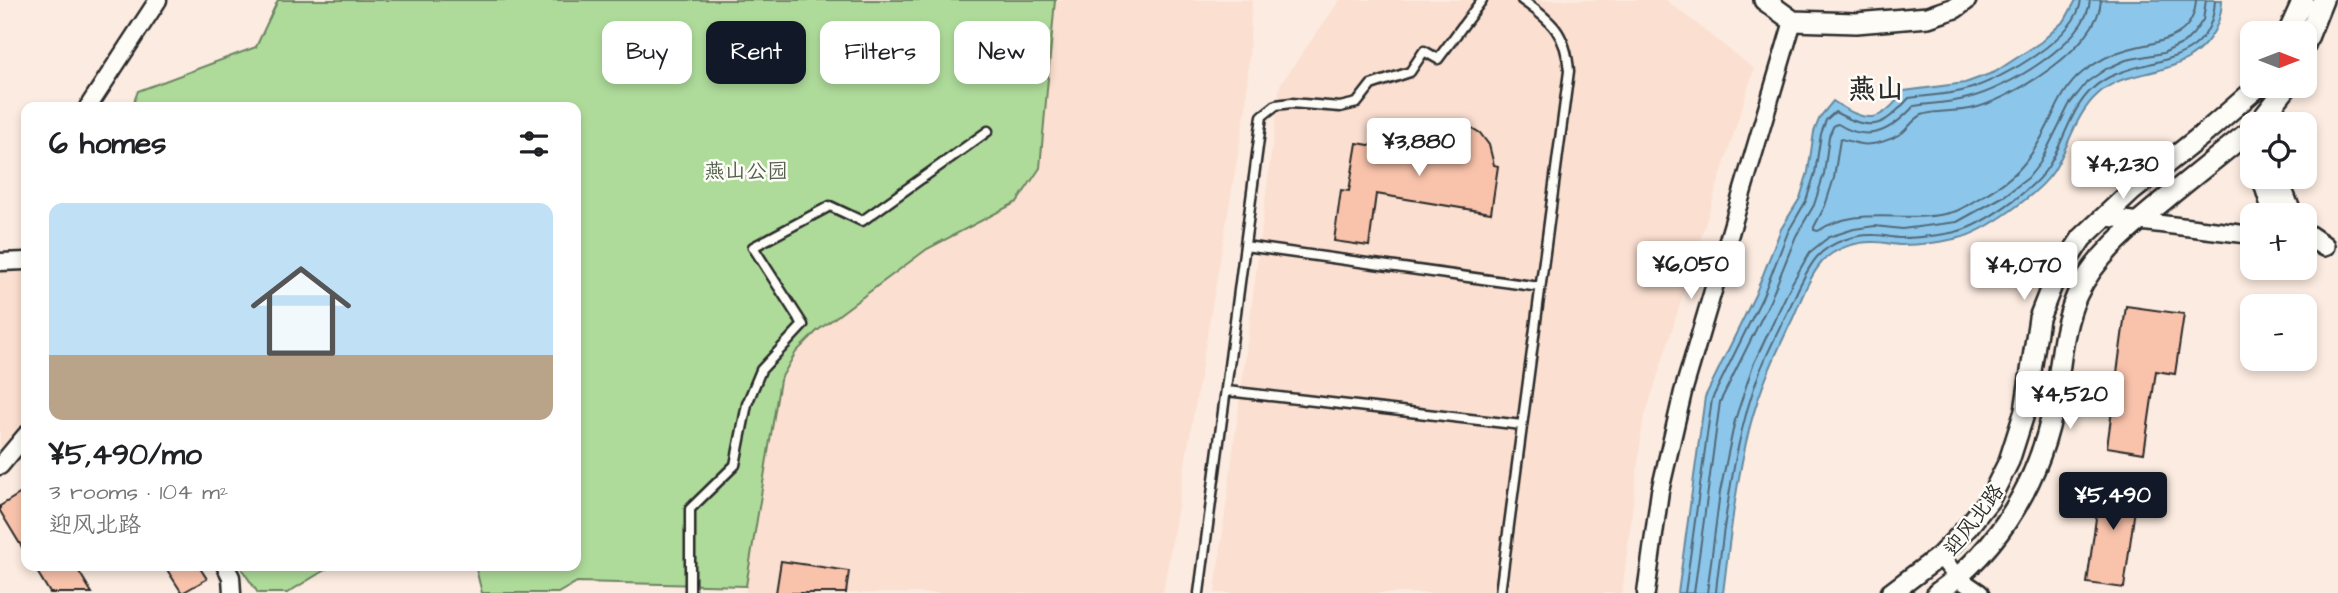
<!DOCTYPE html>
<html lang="en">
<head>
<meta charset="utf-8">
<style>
  :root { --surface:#fff; --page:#f2f2f2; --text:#202124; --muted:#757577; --accent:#111827 }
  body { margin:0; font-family:"Architects Daughter","LXGW WenKai TC",sans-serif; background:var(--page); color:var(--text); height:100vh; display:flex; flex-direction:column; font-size:26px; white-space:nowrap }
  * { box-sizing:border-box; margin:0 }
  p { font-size:23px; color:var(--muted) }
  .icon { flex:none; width:38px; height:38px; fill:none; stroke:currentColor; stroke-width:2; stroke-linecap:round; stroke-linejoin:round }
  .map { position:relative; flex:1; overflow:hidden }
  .drawer { position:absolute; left:21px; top:102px; width:560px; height:469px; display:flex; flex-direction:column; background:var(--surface); border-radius:14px; box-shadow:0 4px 10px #0003 }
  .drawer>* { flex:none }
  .hud { position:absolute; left:602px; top:21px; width:665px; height:63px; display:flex; gap:14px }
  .needle { width:46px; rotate:90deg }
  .tools { position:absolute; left:2240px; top:21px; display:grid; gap:14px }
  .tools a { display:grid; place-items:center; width:77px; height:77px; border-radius:14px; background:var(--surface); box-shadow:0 4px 10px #0003; font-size:35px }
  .price { position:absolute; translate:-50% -60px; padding:0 16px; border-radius:7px; background:#fff; color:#222; font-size:23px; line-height:46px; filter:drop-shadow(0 2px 4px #0008) }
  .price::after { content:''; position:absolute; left:50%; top:42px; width:21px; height:16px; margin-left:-10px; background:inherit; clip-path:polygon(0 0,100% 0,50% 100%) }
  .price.active { background:var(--accent); color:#fff }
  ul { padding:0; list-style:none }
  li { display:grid; align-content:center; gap:14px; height:371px; padding:0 28px }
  li span { display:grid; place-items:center; height:217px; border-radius:14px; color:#555 }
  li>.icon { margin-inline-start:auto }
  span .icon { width:126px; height:126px; fill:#fffc; stroke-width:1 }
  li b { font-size:30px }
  h2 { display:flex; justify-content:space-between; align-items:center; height:84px; padding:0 28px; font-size:30px }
  .chip { padding:0 24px; border-radius:14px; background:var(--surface); box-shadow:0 4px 10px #0003; font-size:24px; line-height:63px }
  .chip.active { background:var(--accent); color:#fff }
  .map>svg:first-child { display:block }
</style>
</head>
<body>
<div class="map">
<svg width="2338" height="593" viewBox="0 0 2338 593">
  <rect width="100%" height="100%" fill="#fcebe0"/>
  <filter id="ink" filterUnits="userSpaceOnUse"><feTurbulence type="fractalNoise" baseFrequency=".0143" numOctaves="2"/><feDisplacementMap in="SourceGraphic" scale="14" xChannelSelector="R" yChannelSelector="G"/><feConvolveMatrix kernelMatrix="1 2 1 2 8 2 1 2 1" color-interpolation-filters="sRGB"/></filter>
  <g filter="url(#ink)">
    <path fill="#fbdfd0" d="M1055 0H1252L1246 107 1163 593H745L780 380 796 352 817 331 927 249 1017 202 1040 168Z
      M1340 0H1666L1754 69 1643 422 1622 593H1215L1280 85Z
      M0 272H26V425L0 457Z"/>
    <path fill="#aedb9a" stroke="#6c8362" stroke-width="2" d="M278 0H1055L1040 168 1017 202 927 249 817 331 796 352 780 380 746 586 577 582 558 593H482L475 565H576V107H132L138 91 256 47Z
      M239 565H333L287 593H258Z"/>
    <path fill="#8cc7eb" stroke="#65899e" stroke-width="2" d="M2076 0H2222C2221 34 2198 59 2166 68 2142 76 2117 76 2098 94 2075 114 2069 147 2053 172 2038 194 1985 232 1959 238 1942 242 1920 245 1902 245 1893 245 1884 242 1875 242 1858 241 1834 248 1822 262 1809 277 1801 300 1793 318 1776 353 1760 388 1750 426 1736 481 1730 537 1723 593H1678L1705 397 1755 295 1781 229 1800 198 1808 172 1814 132 1820 117 1833 101C1866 123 1880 125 1904 91L1965 83 1995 72 2041 42 2065 20Z"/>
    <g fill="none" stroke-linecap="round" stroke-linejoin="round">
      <path stroke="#526978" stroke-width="2" d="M2101 0C2099 47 2011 100 1970 109 1955 112 1936 110 1922 115 1915 118 1908 128 1902 133 1891 140 1874 146 1861 144 1854 143 1847 140 1840 139L1834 178 1825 206 1814 227V230L1818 231C1858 204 1908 225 1953 212 1961 210 1969 204 1976 200 2015 178 2028 165 2048 125 2057 106 2066 85 2083 72 2095 63 2110 54 2125 50 2155 41 2194 42 2196 0
        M1685 593 1712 399 1762 298 1788 232 1806 201 1815 173 1821 134 1826 120 1835 112C1872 132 1882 128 1909 98 1929 95 1950 95 1969 89 2002 79 2077 38 2081 0
        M1694 593 1720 402 1770 301 1796 236 1814 205 1824 174 1829 136 1834 125 1838 124C1869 144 1892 130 1914 106 1932 103 1951 103 1968 98 2004 90 2088 42 2090 0
        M1707 593 1720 492 1735 420 1753 365 1792 283 1810 252 1829 237 1854 229 1875 226 1902 229 1957 222 2004 196 2028 178 2040 163 2069 105 2087 82 2106 69 2126 60 2163 53 2184 43 2193 34 2203 20 2206 0
        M1716 593C1717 574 1721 554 1723 535 1731 480 1740 423 1760 371 1768 351 1778 332 1787 313 1796 295 1804 272 1817 257 1830 242 1855 234 1875 235 1884 235 1892 238 1901 238 1917 238 1944 235 1959 231 1984 224 2034 189 2048 167 2064 142 2070 110 2092 89 2132 51 2211 77 2215 0"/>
    </g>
    <path fill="#f9c3ab" stroke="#2b2b2b" stroke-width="2" d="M1452 122 1467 125 1480 133 1489 145 1494 165 1498 166 1491 213 1376 194 1369 246 1334 241 1341 190 1349 191 1357 143 1417 153 1423 139 1431 130 1440 125Z
      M2126 306 2184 314 2175 374 2156 371 2144 453 2107 447Z
      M2102 475 2139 480 2124 588 2087 583Z
      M26 490V554L0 511V506Z
      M781 561 849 571 846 593H776Z
      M33 565H75L92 593H50Z
      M164 565H198L207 579 182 593Z"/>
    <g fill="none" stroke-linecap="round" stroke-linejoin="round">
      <g stroke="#2b2b2b" stroke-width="13">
        <path id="service" d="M1245 246 1540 287
          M1227 391 1522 425
          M690 593V509L735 465 747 404 761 370 803 325 753 247 830 206 862 221 988 131
          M1199 593 1262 116 1276 105 1291 103 1340 107 1357 103 1371 85 1410 72 1424 51 1438 59 1482 0
          M1500 593 1569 71C1566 33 1552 21 1522 0"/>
      </g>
      <g stroke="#2b2b2b" stroke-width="21">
        <path id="minor" d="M88 107 158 0
          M2103 217 2252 235
          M0 262 26 261
          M0 466 26 435
          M1940 556 1958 578 1980 593
          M225 565 231 577 232 593
          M1646 593 1660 491 1683 392 1793 21"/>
      </g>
      <g stroke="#2b2b2b" stroke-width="24">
        <path id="tertiary" d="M1764 0 1793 21 1856 23 1928 17 1955 8 1966 0
          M2288 33 2303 0
          M2305 45 2323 0
          M2258 124 2288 86
          M2262 177 2274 215
          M2277 177 2292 215
          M2305 233 2324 246
          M1891 593 1940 556 1967 528 1990 499 2009 461 2025 411 2039 318 2054 280 2082 238 2132 191 2206 132 2259 86
          M1937 593C2001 548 2042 476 2055 399 2061 365 2062 328 2077 295 2097 252 2138 222 2174 192 2200 171 2226 150 2252 129"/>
      </g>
      <use href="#service" stroke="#fdfcf7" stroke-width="8"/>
      <use href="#minor" stroke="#fdfcf7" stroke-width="16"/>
      <use href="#tertiary" stroke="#fdfcf7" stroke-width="19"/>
    </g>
  </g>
  <g text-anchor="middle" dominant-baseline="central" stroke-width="5" stroke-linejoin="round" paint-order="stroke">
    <g font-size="21" fill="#52604c" stroke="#fdfcf7">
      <text x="746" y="171">燕山公园</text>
    </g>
    <g font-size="21" fill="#2b2b2b" stroke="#fdfcf7">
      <text transform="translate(1974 520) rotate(-53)">迎风北路</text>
    </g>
    <g font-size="28" font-weight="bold" fill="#2b2b2b" stroke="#fdfcf7">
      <text x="1876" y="89">燕山</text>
    </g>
  </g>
</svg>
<div class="tools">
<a><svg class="needle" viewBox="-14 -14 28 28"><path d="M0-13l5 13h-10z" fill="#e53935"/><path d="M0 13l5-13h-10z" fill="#757577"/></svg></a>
<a><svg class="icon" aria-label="locate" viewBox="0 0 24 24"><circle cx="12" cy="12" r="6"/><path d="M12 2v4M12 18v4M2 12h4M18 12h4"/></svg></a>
<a>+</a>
<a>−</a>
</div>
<b class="price" style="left:1419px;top:178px">¥3,880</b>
<b class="price" style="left:2123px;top:201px">¥4,230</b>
<b class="price" style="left:1691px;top:301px">¥6,050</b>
<b class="price" style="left:2024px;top:302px">¥4,070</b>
<b class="price" style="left:2070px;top:431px">¥4,520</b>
<b class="price active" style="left:2113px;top:532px">¥5,490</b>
<div class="hud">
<a class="chip">Buy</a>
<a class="chip active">Rent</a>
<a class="chip">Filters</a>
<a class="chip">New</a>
</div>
<section class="drawer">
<h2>6 homes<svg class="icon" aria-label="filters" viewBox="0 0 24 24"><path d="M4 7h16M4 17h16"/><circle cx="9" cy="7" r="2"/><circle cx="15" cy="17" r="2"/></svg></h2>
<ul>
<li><span style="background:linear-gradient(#bfe0f5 70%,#b9a48a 0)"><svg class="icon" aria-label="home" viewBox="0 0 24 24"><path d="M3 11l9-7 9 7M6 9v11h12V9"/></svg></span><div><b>¥5,490/mo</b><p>3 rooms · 104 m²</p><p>迎风北路</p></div></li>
</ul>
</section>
</div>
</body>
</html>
